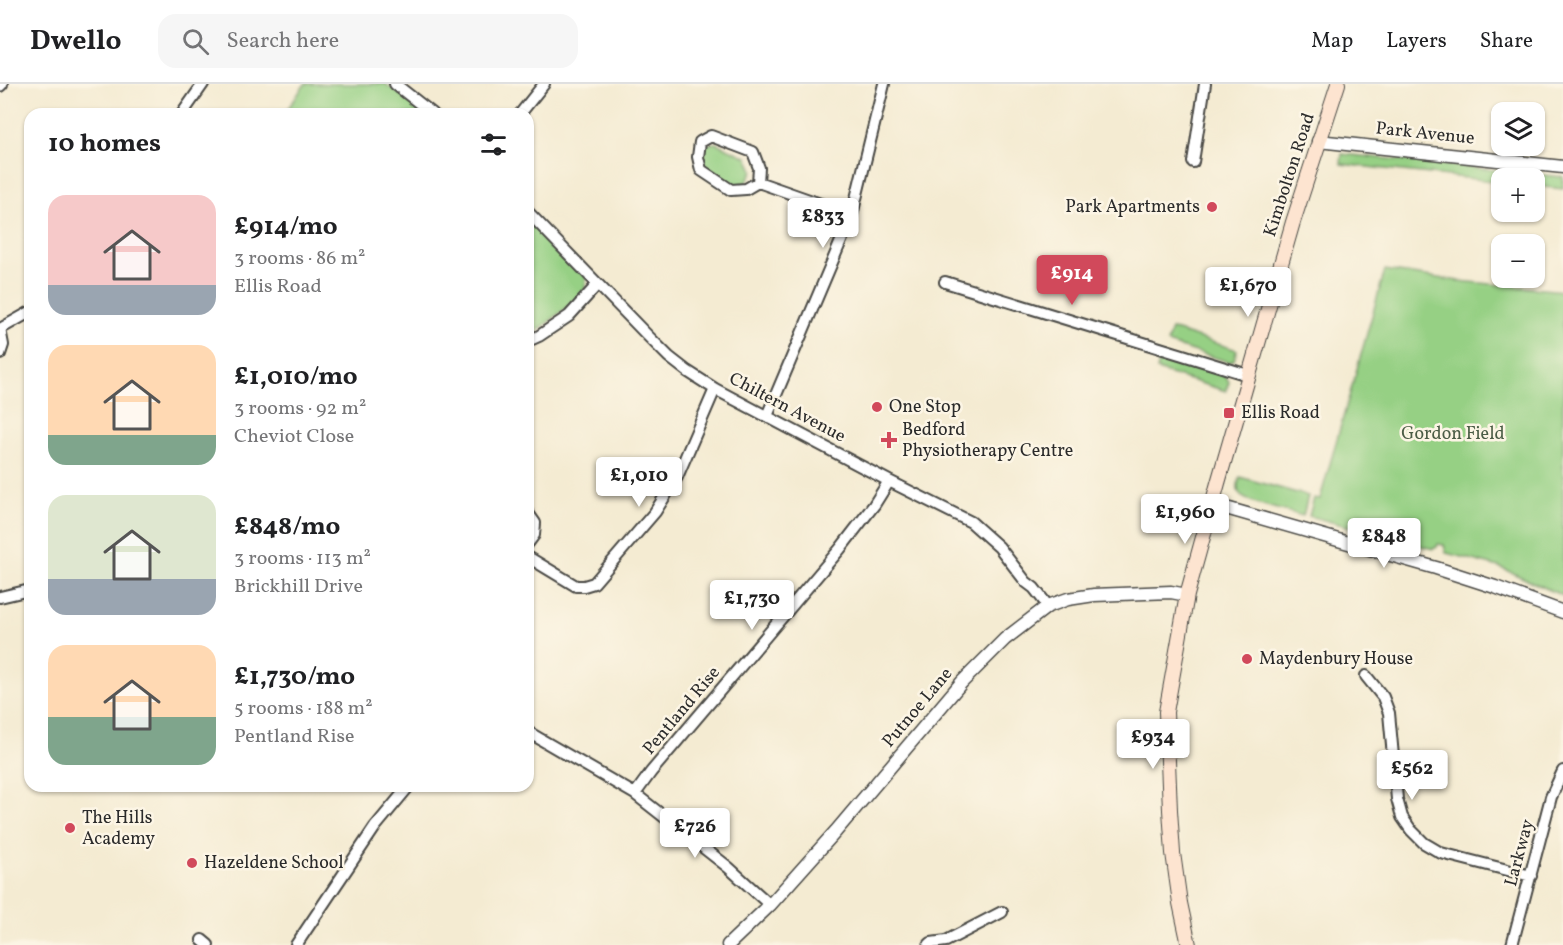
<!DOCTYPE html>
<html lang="en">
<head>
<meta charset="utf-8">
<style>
  :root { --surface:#fff; --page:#f6f6f6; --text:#202124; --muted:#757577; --line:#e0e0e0; --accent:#d1495b }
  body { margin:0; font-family:Vollkorn,serif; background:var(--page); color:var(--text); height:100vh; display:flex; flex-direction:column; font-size:22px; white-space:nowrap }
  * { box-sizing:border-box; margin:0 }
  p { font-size:20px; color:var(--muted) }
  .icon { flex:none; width:33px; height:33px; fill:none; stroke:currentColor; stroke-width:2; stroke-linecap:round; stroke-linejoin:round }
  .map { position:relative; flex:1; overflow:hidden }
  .panel { position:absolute; left:24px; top:24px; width:510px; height:684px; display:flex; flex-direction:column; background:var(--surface); border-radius:18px; box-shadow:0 2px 4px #0004 }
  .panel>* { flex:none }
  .fabs { position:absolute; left:1491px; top:18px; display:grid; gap:12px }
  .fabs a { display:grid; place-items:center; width:54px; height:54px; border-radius:12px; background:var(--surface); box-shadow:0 2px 4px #0004; font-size:30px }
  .price { position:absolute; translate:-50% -51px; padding:0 14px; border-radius:6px; background:#fff; color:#222; font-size:20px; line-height:39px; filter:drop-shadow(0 2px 3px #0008) }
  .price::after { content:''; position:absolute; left:50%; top:36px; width:18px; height:14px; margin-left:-9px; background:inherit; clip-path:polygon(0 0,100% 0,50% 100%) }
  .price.selected { background:var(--accent); color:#fff }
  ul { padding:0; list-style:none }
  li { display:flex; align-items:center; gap:18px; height:150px; padding:0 24px }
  li span { display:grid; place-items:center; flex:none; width:168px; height:120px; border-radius:18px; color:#555 }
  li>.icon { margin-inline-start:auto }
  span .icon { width:72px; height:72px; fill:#fffc; stroke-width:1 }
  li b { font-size:26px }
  h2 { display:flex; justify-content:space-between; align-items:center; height:72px; padding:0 24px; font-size:26px }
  header { display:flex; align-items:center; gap:36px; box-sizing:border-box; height:84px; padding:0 30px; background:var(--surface); border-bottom:2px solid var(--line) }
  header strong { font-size:28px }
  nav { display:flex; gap:33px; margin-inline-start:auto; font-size:21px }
  .search { width:420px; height:54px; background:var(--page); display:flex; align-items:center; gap:15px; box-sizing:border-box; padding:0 21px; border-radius:18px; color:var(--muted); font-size:22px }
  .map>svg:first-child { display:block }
</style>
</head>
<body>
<header>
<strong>Dwello</strong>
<div class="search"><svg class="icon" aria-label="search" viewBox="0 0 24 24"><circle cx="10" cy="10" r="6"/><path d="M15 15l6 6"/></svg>Search here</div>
<nav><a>Map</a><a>Layers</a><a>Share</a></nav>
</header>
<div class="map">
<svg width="1563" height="861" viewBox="0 0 1563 861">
  <rect width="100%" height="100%" fill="#fcf5e5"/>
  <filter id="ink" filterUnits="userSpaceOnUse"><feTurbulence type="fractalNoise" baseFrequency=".0167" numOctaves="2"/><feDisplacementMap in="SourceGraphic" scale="12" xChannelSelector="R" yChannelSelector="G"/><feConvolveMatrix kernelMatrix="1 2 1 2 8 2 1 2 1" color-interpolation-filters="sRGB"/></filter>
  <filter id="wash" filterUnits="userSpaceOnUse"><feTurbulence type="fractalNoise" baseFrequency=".008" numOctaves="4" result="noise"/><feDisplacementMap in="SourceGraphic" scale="24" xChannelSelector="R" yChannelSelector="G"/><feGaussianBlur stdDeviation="1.35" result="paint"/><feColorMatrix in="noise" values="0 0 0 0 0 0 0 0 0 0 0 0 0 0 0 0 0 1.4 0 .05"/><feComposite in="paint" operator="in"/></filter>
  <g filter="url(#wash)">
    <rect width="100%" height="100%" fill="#f4ebd2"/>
    <path fill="#96d084" stroke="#607e58" stroke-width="1.5" d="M305 0H385L418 22 426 30H284Z
      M716 59 747 73 753 86 747 98 735 102 704 82 702 69 706 60Z
      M1342 70 1563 93V105L1535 102 1534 94H1502L1501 98 1341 80Z
      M528 131 587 191 584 210 537 247 528 250Z
      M1385 186 1459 197 1563 207V512L1499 483 1446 469 1444 461 1438 460 1437 463 1433 465 1309 432 1314 414 1320 415Z
      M1171 245 1237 266 1234 276 1229 278 1167 259Z
      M1163 272 1225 291 1229 298 1226 307 1157 286 1160 275Z
      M1240 393 1308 412 1303 432C1291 428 1248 419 1241 412 1236 406 1238 400 1240 393Z"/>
  </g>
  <g filter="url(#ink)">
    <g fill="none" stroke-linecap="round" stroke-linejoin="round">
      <g stroke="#494844" stroke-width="14">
        <path id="minor" d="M395 0 433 30
          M0 2 2 0
          M182 30 203 0
          M520 30 544 0
          M1193 78 1205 0
          M758 98 759 84 753 68 711 52 700 58 698 73 701 86 731 106 746 105 758 98 852 131
          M528 128 647 251 669 273 687 287 715 305 889 397 971 438 999 463 1026 498 1034 504 1048 522
          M945 198 1248 291
          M0 245 30 228
          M528 257 539 252 569 232 597 201
          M0 270 3 261 0 245
          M767 332 852 131 884 0
          M528 429 535 439 534 451 528 459
          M528 473 576 502H584L594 499 655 428 677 393 715 305
          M0 513 30 506
          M1366 592 1383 613 1389 629 1397 715 1402 733 1411 746 1424 759 1441 769 1531 792
          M528 648 635 710 728 783 770 821
          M635 710 651 688 840 465 874 421 889 397
          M202 856 208 861
          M296 861 375 743 409 702
          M929 861 931 859 946 857 1002 828
          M1512 861 1551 713 1563 687"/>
      </g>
      <g stroke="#494844" stroke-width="15">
        <path id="tertiary" d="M1318 57 1563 83
          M1212 420 1436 484 1495 503 1563 528
          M728 861 770 821 836 747 962 598 1005 555 1048 522 1068 515 1094 511 1171 508 1187 511"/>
      </g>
      <g stroke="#494844" stroke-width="16">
        <path id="secondary" d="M1189 861 1180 819 1173 769 1170 726 1166 628 1187 511 1218 399 1293 138 1338 0"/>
      </g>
      <use href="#minor" stroke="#fff" stroke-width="10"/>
      <use href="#tertiary" stroke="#fff" stroke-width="12"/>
      <use href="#secondary" stroke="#fde4d0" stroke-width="14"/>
    </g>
  </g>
  <g fill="#d1495b" stroke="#fcf5e5" stroke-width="2">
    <circle cx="1212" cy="123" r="6"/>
    <circle cx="877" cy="323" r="6"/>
    <rect x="1223" y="323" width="12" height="12" rx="3"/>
    <path d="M886 347h6v6h6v6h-6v6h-6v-6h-6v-6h6z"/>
    <circle cx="1247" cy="575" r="6"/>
    <circle cx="70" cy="744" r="6"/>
    <circle cx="192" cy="779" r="6"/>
  </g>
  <g text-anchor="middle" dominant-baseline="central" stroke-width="5" stroke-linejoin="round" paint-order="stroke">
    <g font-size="18" fill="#2b2b2b" stroke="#fcf5e5">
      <text transform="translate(1425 50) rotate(6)">Park Avenue</text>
      <text transform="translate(1290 91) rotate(-72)">Kimbolton Road</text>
      <text transform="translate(787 324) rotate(28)">Chiltern Avenue</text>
      <text transform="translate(918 624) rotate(-50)">Putnoe Lane</text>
      <text transform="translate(682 627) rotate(-50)">Pentland Rise</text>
      <text transform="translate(1520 769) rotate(-75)">Larkway</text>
    </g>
    <g font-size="18" fill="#2b2b2b" stroke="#fcf5e5" text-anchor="start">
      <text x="1200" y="123" text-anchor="end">Park Apartments</text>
      <text x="889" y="323">One Stop</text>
      <text x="1241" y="329">Ellis Road</text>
      <text x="902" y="346">Bedford<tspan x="902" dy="21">Physiotherapy Centre</tspan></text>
      <text x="1259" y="575">Maydenbury House</text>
      <text x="82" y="734">The Hills<tspan x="82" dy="21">Academy</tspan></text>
      <text x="204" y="779">Hazeldene School</text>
    </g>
    <g font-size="18" fill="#4b5d46" stroke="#fcf5e5">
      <text x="1453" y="350">Gordon Field</text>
    </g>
  </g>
</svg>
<div class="fabs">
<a><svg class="icon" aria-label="layers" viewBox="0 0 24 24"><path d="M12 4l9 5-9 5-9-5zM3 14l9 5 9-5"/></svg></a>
<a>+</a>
<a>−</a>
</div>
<b class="price" style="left:823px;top:165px">£833</b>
<b class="price selected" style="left:1072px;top:222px">£914</b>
<b class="price" style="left:1248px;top:234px">£1,670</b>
<b class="price" style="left:639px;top:424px">£1,010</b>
<b class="price" style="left:1185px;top:461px">£1,960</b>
<b class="price" style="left:1384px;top:485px">£848</b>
<b class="price" style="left:752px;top:547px">£1,730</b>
<b class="price" style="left:1153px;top:686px">£934</b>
<b class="price" style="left:1412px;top:717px">£562</b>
<b class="price" style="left:695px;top:775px">£726</b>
<section class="panel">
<h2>10 homes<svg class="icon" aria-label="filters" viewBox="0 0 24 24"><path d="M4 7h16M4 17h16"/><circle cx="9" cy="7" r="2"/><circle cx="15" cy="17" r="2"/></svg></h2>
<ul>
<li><span style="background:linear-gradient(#f6c9c9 75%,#9aa5b1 0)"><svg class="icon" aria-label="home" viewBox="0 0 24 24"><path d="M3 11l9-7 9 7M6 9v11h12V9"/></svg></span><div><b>£914/mo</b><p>3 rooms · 86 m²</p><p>Ellis Road</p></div></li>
<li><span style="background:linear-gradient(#ffd9b3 75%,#7fa58c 0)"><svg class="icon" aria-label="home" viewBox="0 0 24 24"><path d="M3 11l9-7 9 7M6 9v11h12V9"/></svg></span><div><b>£1,010/mo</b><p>3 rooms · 92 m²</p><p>Cheviot Close</p></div></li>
<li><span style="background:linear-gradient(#dfe7d0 70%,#9aa5b1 0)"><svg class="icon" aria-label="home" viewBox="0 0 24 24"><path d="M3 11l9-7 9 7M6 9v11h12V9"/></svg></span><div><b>£848/mo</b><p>3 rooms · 113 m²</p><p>Brickhill Drive</p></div></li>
<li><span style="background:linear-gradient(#ffd9b3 60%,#7fa58c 0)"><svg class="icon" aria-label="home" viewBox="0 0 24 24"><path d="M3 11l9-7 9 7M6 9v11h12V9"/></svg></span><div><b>£1,730/mo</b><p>5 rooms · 188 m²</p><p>Pentland Rise</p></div></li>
</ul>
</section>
</div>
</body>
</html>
